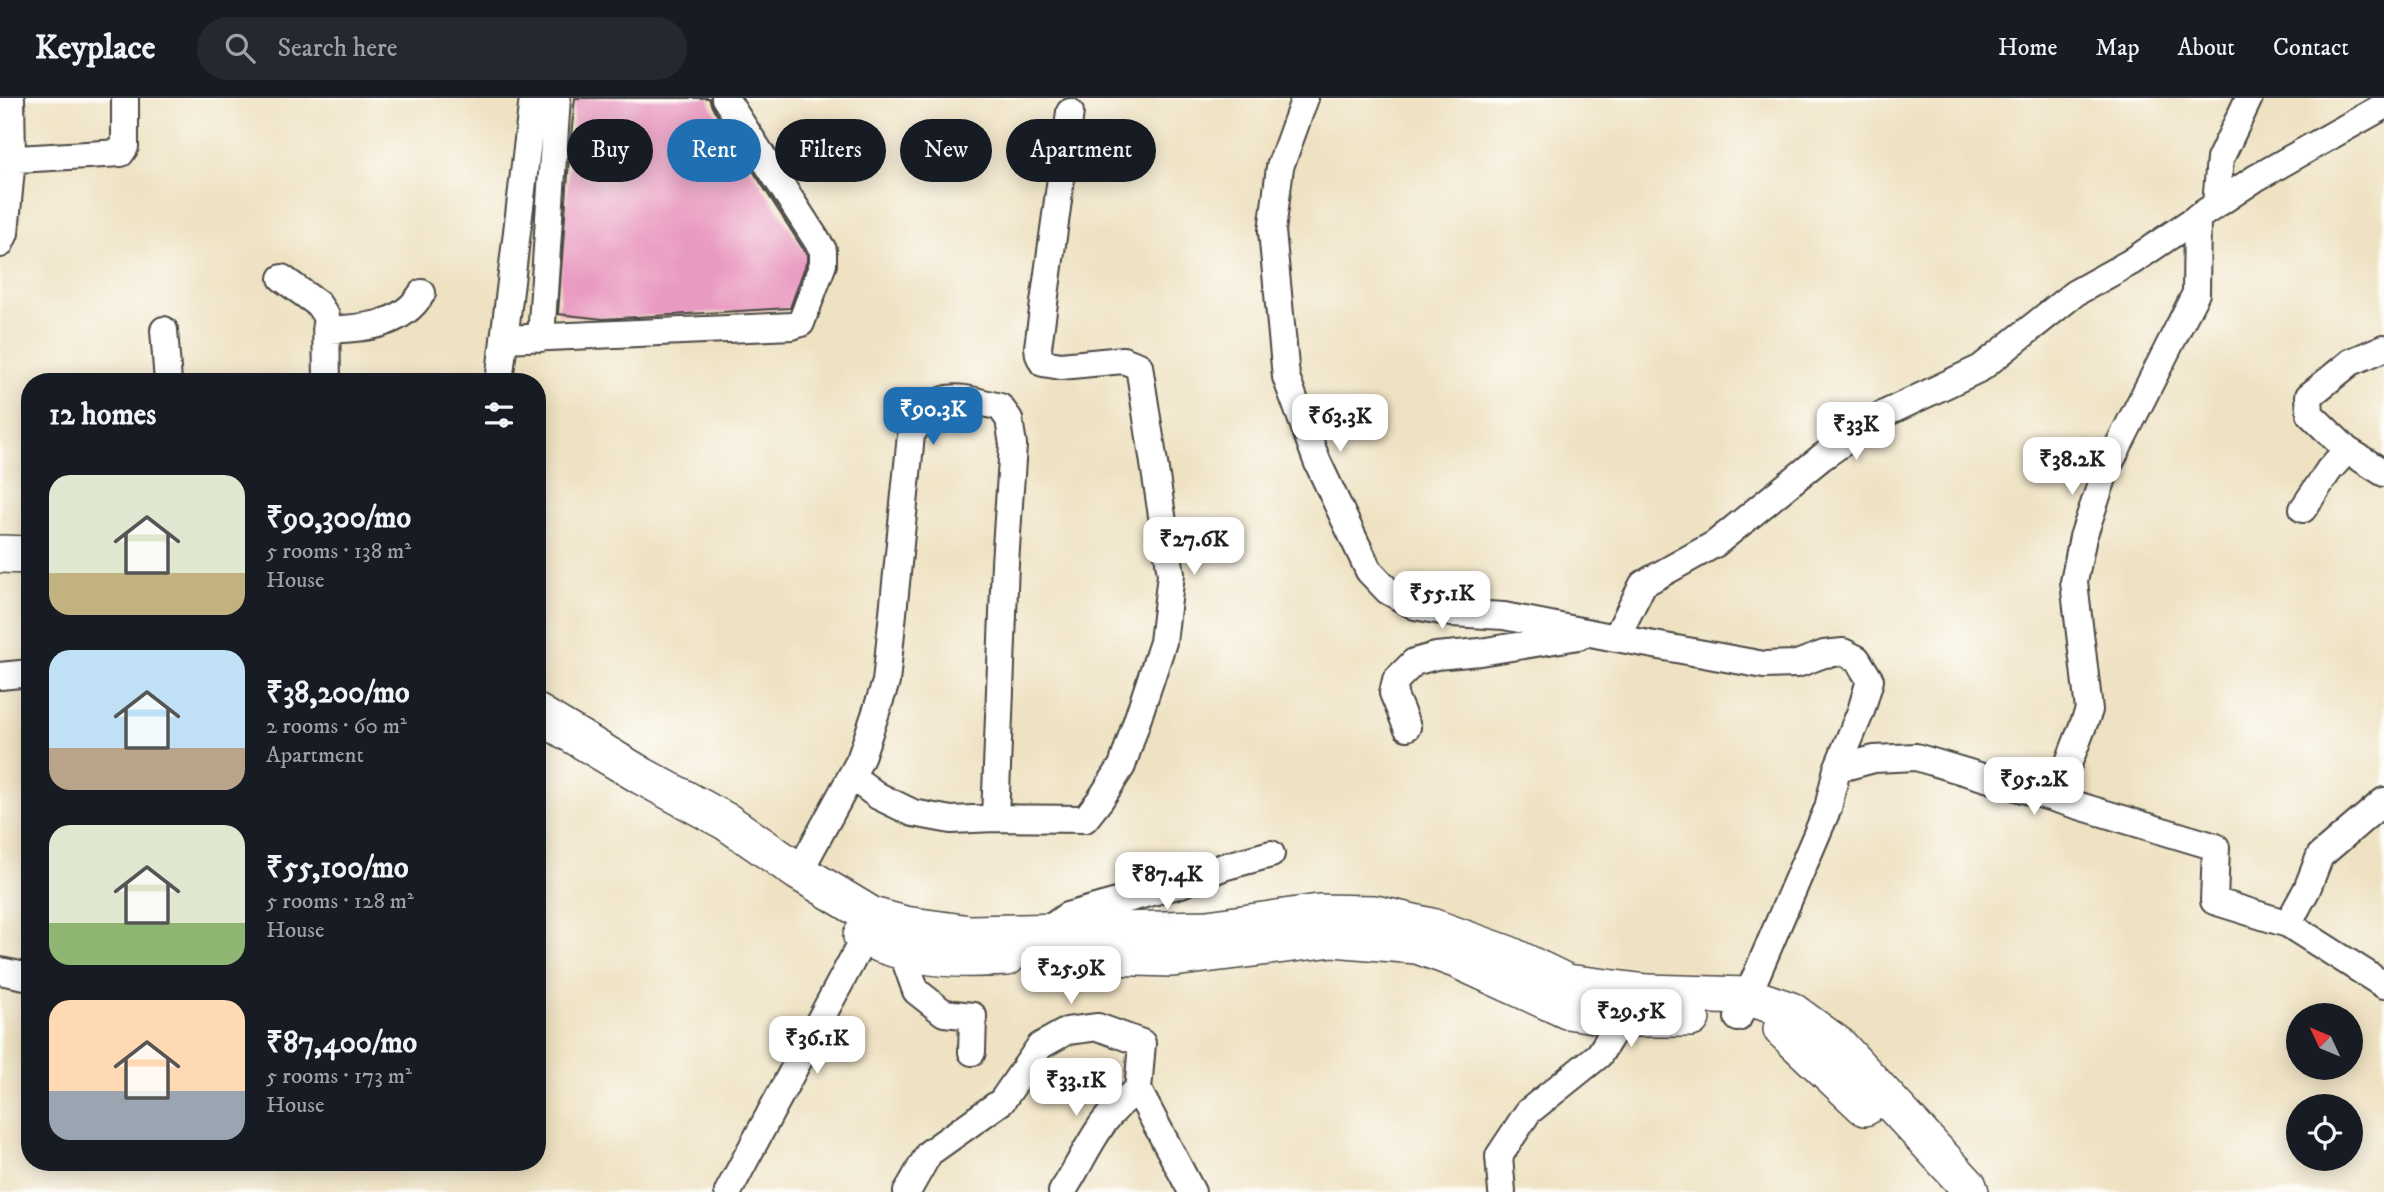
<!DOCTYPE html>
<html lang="en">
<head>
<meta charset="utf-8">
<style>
  :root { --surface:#171b24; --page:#242831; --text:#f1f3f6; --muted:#9ea1a6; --line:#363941; --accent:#1f6fb2 }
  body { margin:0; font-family:"IM FELL DW Pica",serif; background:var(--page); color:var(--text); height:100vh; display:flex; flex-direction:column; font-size:26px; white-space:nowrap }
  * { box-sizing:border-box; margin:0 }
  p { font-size:23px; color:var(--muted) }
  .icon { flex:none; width:38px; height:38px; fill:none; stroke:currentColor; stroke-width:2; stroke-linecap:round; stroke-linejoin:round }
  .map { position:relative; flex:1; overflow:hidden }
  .panel { position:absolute; left:21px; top:275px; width:525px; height:798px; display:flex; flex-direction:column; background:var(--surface); border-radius:28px; box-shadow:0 4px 18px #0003 }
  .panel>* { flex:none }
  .banner { position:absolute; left:567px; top:21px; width:665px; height:63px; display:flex; gap:14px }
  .needle { width:46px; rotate:314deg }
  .buttons { position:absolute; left:2286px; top:905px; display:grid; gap:14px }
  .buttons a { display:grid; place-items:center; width:77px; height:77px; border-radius:50%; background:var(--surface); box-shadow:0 4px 18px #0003; font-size:35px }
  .price { position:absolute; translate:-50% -60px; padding:0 16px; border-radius:14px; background:#fff; color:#222; font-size:23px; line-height:46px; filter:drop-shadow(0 2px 4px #0008) }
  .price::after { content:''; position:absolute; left:50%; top:42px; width:21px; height:16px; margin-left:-10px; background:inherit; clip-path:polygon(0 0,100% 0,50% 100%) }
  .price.on { background:var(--accent); color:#fff }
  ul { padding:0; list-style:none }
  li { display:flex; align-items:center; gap:21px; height:175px; padding:0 28px }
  li span { display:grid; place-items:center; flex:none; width:196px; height:140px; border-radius:21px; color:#555 }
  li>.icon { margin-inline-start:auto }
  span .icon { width:84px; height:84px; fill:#fffc; stroke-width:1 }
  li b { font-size:30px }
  h2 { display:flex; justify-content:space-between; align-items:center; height:84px; padding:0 28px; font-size:30px }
  .chip { padding:0 24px; border-radius:32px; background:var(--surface); box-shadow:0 4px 18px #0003; font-size:24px; line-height:63px }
  .chip.on { background:var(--accent); color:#fff }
  header { display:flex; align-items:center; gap:42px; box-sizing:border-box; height:98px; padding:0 35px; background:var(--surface); border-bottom:2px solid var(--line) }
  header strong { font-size:33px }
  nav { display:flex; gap:38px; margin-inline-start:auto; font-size:24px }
  .search { width:490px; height:63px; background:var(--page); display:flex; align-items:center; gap:18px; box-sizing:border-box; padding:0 24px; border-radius:38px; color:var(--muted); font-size:26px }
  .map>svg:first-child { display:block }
</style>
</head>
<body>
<header>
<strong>Keyplace</strong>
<div class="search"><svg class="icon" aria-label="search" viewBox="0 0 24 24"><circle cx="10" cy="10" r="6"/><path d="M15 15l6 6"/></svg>Search here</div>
<nav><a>Home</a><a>Map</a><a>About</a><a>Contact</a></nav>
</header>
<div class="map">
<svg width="2384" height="1094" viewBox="0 0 2384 1094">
  <rect width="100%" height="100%" fill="#fdfcf7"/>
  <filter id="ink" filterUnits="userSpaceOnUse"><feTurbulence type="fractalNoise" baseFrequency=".0143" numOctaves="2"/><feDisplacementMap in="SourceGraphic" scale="14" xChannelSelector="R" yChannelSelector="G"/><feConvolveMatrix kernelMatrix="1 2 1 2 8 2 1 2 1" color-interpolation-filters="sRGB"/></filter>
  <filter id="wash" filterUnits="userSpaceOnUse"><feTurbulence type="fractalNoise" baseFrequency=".00686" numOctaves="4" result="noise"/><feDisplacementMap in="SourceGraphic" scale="28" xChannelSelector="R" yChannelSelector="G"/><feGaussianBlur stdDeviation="1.57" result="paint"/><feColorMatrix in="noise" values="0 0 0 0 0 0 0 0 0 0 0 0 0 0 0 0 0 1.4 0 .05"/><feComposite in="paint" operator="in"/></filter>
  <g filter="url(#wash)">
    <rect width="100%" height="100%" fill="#efe2c3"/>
    <g id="blocks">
      <path fill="#e99ac1" d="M575 0H709L712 9 807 157V163L790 210 603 221 558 216 570 48Z"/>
    </g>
  </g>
  <g filter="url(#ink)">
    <use href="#blocks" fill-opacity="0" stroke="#484642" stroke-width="2"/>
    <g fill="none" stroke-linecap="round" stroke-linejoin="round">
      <g stroke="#484642" stroke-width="30">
        <path id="minor" d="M1305 0 1280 69 1272 133 1286 279 1317 363 1369 473 1388 493 1415 508 1452 515 1504 518 1616 540
          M0 62 121 55 125 49V0
          M2216 106 2220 61 2249 0
          M0 146 5 135 12 60 11 0
          M282 180 318 206 326 218 327 284
          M164 232 168 284
          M327 232C363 230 401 229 422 195
          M541 240 557 0
          M504 241 792 228 801 225 823 166V152L725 0
          M2384 250 2351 264 2309 298 2310 316 2347 352 2384 375
          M499 284 533 0
          M2303 411 2329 372 2347 352
          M0 578 30 575
          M1407 629 1393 595 1396 582 1414 564 1436 558 1480 554 1579 538
          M1837 671 1861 613 1870 582 1857 561 1843 554 1824 556 1797 566 1764 567 1616 540 1643 486 1715 446 1822 359 1882 317 1981 270 2075 195 2131 164 2256 80 2384 8
          M851 678 878 698 913 715 951 722 995 720 1085 721 1100 702 1122 668 1163 544 1171 476 1139 268 1123 262 1061 268 1043 265 1039 257 1038 249 1070 14
          M2055 700 2089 612 2074 484 2083 439 2105 374 2196 195 2197 119
          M799 774 860 662 886 584 911 337C941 290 950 297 1000 309L1009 321 1013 347 1005 465 995 720
          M2288 826 2307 791 2320 758 2384 703
          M1045 834 1067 818 1181 786 1223 769 1271 756
          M901 851 916 893 944 915 973 918 972 954
          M0 873 30 879
          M1738 920 1828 710 1837 671 1874 661 1916 659 2216 749 2214 803 2288 826 2384 887
          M728 1094 864 840 870 823
          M907 1094 929 1055 1002 1003 1040 948 1067 933 1098 929 1142 945 1138 992 1192 1094
          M1062 1094C1087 1056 1098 1018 1138 992
          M1502 1094 1499 1058 1528 1014 1599 957 1622 920"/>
      </g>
      <g stroke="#484642" stroke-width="40">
        <path id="highway" d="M0 456 30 457
          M537 615 642 678 727 724 799 774 872 818 905 827 970 836 1208 831 1319 815 1375 816 1431 829 1509 857 1567 885 1647 895 1747 898 1791 913 1839 948 1968 1088 1970 1094
          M862 838C910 861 955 862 1007 859
          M1065 857 1173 860 1333 840 1417 847 1458 862 1567 912 1622 920H1691
          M1782 931 1865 1009"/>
      </g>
      <use href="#minor" stroke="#fff" stroke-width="26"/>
      <use href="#highway" stroke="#fff" stroke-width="37"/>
    </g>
  </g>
</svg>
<div class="buttons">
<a><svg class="needle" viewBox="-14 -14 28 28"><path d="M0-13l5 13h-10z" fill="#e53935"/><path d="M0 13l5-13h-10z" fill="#9ea1a6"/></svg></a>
<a><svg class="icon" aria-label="locate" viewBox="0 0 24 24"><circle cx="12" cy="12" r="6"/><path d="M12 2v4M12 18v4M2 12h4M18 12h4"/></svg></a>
</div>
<b class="price on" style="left:933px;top:349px">₹90.3K</b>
<b class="price" style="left:1340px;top:356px">₹63.3K</b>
<b class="price" style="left:1856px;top:364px">₹33K</b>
<b class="price" style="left:2072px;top:399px">₹38.2K</b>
<b class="price" style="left:1194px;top:479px">₹27.6K</b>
<b class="price" style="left:1442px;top:533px">₹55.1K</b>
<b class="price" style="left:2034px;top:719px">₹95.2K</b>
<b class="price" style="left:1167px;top:814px">₹87.4K</b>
<b class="price" style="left:1071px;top:908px">₹25.9K</b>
<b class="price" style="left:1631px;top:951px">₹29.5K</b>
<b class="price" style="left:817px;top:978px">₹36.1K</b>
<b class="price" style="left:1076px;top:1020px">₹33.1K</b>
<div class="banner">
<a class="chip">Buy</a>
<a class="chip on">Rent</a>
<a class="chip">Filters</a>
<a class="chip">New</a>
<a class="chip">Apartment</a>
</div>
<section class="panel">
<h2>12 homes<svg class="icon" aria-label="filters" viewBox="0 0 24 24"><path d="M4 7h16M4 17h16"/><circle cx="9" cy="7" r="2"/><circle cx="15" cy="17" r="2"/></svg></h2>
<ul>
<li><span style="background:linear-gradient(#dfe7d0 70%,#c2b280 0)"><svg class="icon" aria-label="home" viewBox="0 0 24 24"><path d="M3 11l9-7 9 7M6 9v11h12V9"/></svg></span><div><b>₹90,300/mo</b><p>5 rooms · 138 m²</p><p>House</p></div></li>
<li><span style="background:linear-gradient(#bfe0f5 70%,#b9a48a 0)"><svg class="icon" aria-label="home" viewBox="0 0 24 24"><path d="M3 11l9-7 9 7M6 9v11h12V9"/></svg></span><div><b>₹38,200/mo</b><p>2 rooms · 60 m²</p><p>Apartment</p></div></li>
<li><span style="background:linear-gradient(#dfe7d0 70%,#8fb573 0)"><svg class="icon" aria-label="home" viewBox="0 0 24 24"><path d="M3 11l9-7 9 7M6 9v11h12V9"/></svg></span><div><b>₹55,100/mo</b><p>5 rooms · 128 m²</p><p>House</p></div></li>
<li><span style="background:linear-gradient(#ffd9b3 65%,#9aa5b1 0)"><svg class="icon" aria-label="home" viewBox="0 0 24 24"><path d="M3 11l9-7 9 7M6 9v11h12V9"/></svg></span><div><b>₹87,400/mo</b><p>5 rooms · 173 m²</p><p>House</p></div></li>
</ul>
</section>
</div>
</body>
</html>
